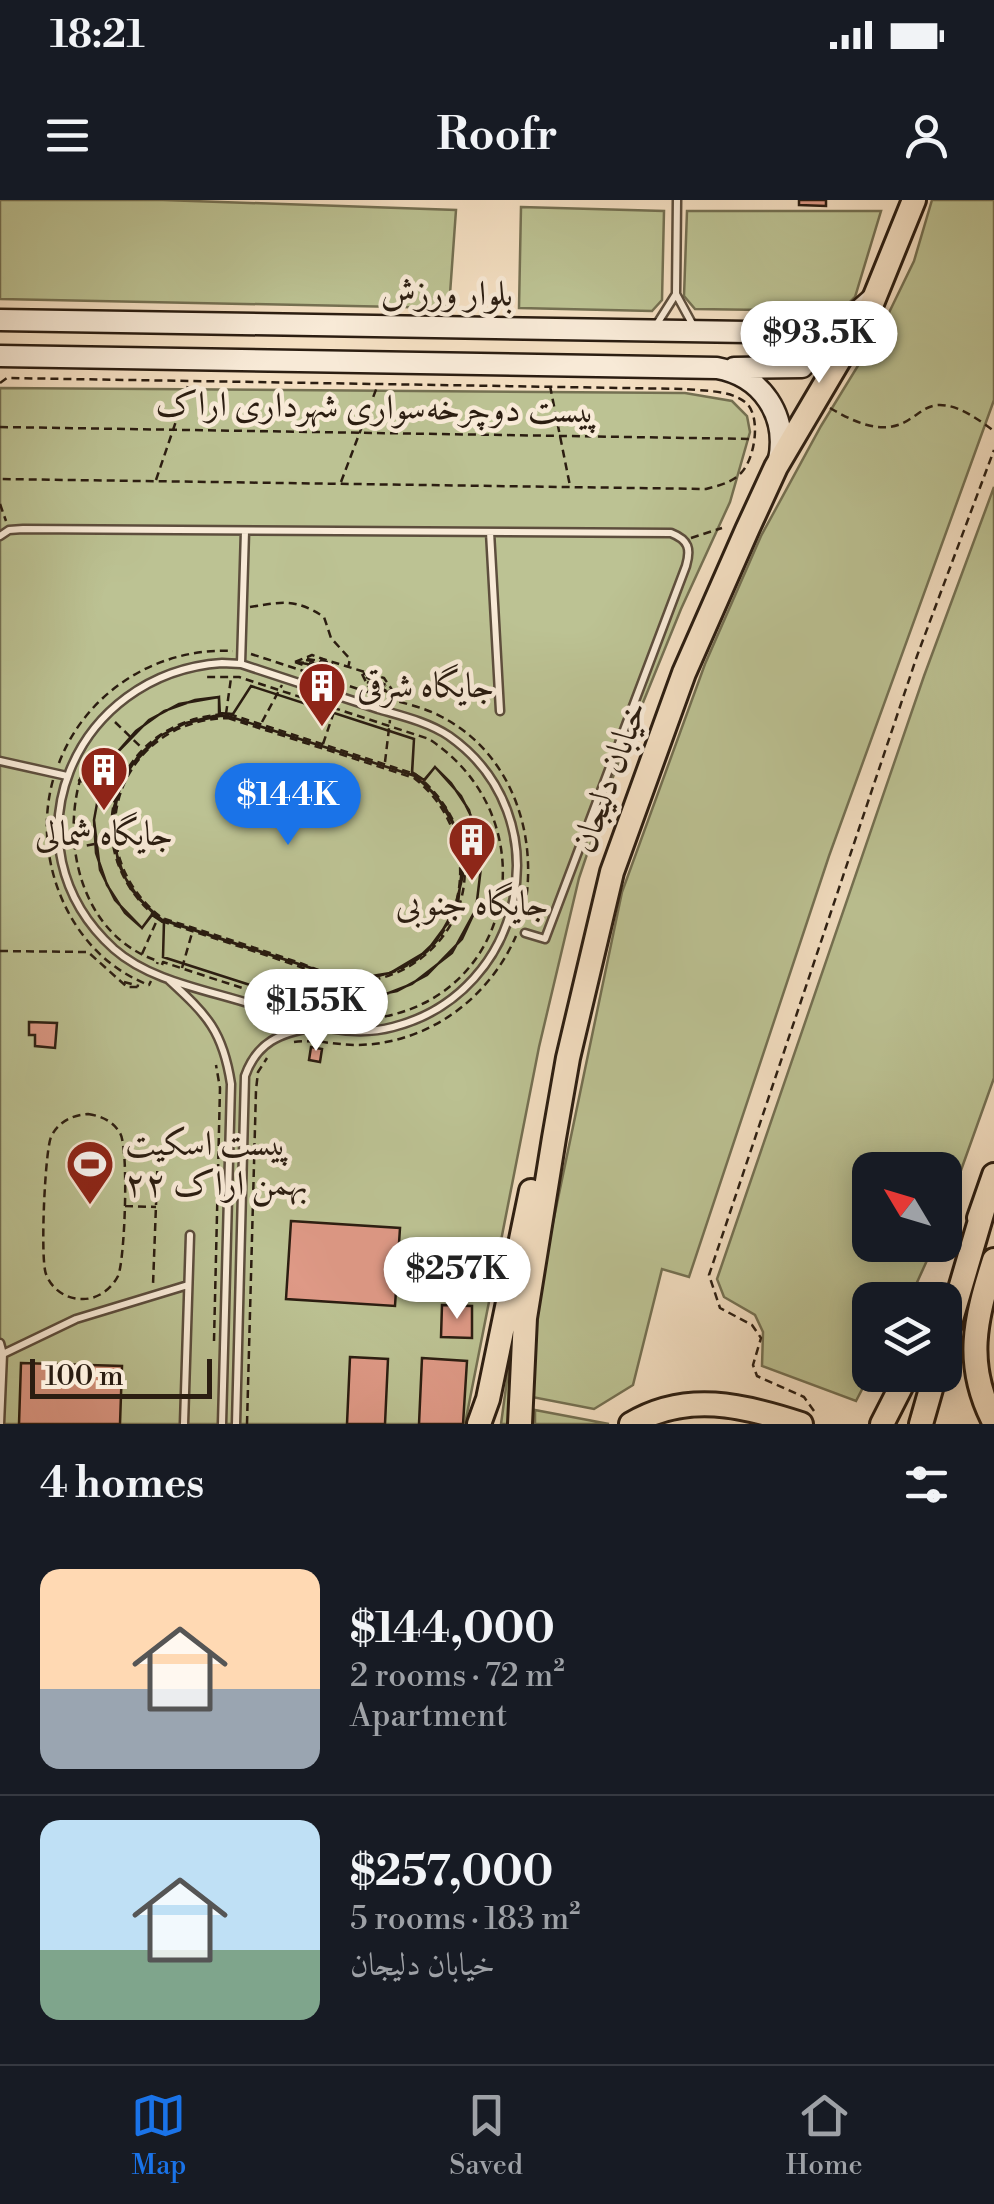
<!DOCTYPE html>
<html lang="en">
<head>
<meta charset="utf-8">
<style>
  :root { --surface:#171b24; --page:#20242c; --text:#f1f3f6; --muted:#9ea1a6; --line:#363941; --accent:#1a73e8 }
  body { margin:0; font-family:"Libre Bodoni",Amiri,serif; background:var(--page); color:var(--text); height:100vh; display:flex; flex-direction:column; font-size:38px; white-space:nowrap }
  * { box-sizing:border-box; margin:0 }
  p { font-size:32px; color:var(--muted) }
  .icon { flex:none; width:55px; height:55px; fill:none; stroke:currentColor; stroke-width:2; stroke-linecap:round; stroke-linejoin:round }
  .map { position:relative; height:1224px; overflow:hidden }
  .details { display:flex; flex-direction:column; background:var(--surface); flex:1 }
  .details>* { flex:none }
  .needle { width:65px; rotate:308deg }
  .tools { position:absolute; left:852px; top:952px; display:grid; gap:20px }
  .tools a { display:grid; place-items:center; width:110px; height:110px; border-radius:20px; background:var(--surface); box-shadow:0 5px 25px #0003; font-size:50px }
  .scale { position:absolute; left:30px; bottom:25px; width:182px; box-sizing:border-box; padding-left:10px; border:5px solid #2b1d11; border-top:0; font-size:28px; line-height:35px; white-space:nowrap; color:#2b1d11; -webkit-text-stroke:8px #f8ead7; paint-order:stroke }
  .price { position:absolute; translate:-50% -85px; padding:0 22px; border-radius:35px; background:#fff; color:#222; font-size:32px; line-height:65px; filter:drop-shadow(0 2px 5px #0008) }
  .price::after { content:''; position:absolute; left:50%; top:60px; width:30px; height:22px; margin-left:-15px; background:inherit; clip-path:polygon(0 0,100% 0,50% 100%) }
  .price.active { background:var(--accent); color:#fff }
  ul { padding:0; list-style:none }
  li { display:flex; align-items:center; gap:30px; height:250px; padding:0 40px }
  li+li { border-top:2px solid var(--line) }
  li span { display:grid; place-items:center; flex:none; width:280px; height:200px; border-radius:20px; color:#555 }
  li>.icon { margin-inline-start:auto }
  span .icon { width:120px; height:120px; fill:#fffc; stroke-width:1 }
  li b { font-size:42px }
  h2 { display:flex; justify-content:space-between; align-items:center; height:120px; padding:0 40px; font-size:42px }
  .status { display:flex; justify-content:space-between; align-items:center; height:70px; padding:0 50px; background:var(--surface); direction:ltr }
  .status svg { height:28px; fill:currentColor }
  header { display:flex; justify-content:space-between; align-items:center; height:130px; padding:0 40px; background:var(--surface); font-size:45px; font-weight:600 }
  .tab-bar { display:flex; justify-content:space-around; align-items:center; height:140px; border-top:2px solid var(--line); background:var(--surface); font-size:28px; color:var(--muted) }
  .tab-bar a { display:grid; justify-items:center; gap:5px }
  .tab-bar .active { color:var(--accent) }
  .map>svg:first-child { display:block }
</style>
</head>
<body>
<div class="status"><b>18:21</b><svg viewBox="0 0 49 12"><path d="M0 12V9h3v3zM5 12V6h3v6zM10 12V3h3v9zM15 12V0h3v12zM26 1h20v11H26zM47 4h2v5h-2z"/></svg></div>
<header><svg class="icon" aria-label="menu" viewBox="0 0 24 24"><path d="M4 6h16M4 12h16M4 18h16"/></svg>Roofr<svg class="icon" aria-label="person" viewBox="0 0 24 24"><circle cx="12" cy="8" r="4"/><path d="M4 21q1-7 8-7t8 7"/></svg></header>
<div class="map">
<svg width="994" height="1224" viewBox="0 0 994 1224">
  <rect width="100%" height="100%" fill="#f4dfc2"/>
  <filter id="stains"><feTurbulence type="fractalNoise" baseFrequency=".002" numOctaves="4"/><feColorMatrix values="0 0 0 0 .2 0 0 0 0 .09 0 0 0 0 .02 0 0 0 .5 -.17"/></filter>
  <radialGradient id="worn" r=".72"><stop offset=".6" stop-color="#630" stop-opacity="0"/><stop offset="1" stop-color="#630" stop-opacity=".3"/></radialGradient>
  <path fill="#bcc293" stroke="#747052" stroke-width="2.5" d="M0 0H163L456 10 449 108 0 99Z
    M932 0H994V200L829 656 689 1077 662 1069 633 1185 594 1209 532 1197 533 1145 541 1080 622 692 705 464 761 336 821 226 883 125 914 61Z
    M521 7 664 11 662 100 652 111 519 108Z
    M687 11H881L855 97 845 107 831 111 695 109 684 96Z
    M0 188 685 193 732 201 747 216 750 232 730 302 681 409 614 574 579 678 539 847 465 1224H0Z
    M994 287V878L945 1015V970H870V1045H934L909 1100H870V1174L856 1201 762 1166 763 1132 755 1115 724 1097 717 1079 924 476Z
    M511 1151 514 1152 513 1224H501Z
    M535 1210 609 1224H535Z"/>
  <path fill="#de9986" stroke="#2b1d11" stroke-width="2.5" fill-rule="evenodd" d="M799 0H826V6L799 5Z
    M251 486 414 539 412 575 231 517Z
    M251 486 414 539 412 572 424 580 435 567 451 583 469 610 482 659 476 709 452 753 412 784 381 796 357 799V782L343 781 325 809 163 757 164 723 152 715 142 728 125 713 107 685 96 653 94 620 100 587 114 556 136 531 164 511 195 500 219 497V513L233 514ZM214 516H228L415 576 436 595 458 632 463 675 453 716 427 751 390 773 348 780 162 720 140 700 124 676 115 649 114 607 123 579 139 555 160 536 186 523Z
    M219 497 220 516 186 523 160 536 130 567 118 593 113 621 118 663 131 689 153 713 142 728 115 700 100 670 94 620 100 587 114 556 149 520 179 504Z
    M435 567 461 596 476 626 482 659 476 709 462 739 427 775 397 791 357 799 356 780 390 773 416 760 437 740 458 703 463 660 458 632 445 607 423 582Z
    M164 720 345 779 325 809 163 757Z
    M29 822 57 823 55 848 35 846V835H29Z
    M311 847 322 849 320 862 309 860Z
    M291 1021 400 1028 395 1106 286 1099Z
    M442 1105 472 1106V1138L441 1137Z
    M350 1157 388 1159 385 1224H347Z
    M422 1158 467 1161 463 1224H419Z
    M21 1163 122 1166 120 1224H19Z"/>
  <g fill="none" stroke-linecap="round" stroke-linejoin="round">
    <g stroke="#5d4e3d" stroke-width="11">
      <path id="lane" d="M677 0 676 94 695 129
        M655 127 676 94
        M490 332 500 511
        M0 336 9 330 23 329 671 333C689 340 691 349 686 366L545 739 525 733
        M222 463 241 464C287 479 333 494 378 509 402 516 428 522 449 536 563 616 526 793 393 827 344 840 300 820 254 805 208 790 150 781 114 749 0 646 74 473 222 463Z
        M241 464 245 331
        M0 561 67 576
        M169 780C207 815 223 831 231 884L222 1224
        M0 1143 3 1154 0 1224
        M3 1154 76 1119 188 1085
        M184 1224 190 1035
        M236 1224 245 876C257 842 280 833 314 827"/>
    </g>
    <g stroke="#2b1d11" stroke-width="25">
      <path id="secondary" d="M0 120 807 133 847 121 871 100
        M0 156 717 168C762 176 788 215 779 260
        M734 168 802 167 811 157C812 142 803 138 791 134"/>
    </g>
    <g stroke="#2b1d11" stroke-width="28">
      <path id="primary" d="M979 1018 994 975
        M994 1060C975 1120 964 1164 994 1222
        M945 1140 984 1007
        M479 1224 488 1199 531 991
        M520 1224 525 1118 554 938 568 858 612 672 684 473 747 330 776 267 871 106 914 0
        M631 1224C686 1191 743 1205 801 1224
        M882 1224 907 1175
        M921 1224 935 1175"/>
    </g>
    <path stroke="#2b1d11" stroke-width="2.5" stroke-dasharray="8 5" stroke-linecap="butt" d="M0 183 7 178 685 189C703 191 730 190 745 202 762 215 755 259 741 273 732 283 717 286 706 289L0 279
      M550 186 570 286
      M830 208C854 222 884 237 910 219 920 213 926 206 938 205 958 204 979 220 994 231
      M0 227 753 239
      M156 280 189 183
      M341 282 377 187
      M0 304 6 321
      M691 338 722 328
      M250 407C283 402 295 398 324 417L331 438 350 459 348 468
      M251 454C295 468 339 483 383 497 402 503 424 507 442 517 517 556 542 647 521 724
      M307 459 328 462
      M306 460 333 464
      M295 462 312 455 323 459 384 478 395 494
      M295 462 320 471 333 464
      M296 462 328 465
      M302 463 323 467
      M363 473 386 486
      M362 474 368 486 395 494
      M367 475 386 485
      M366 477 393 493
      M367 482 387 491
      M226 514 231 478
      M229 514 415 574C481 625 484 722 408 767 392 776 370 783 350 782 331 780 310 770 292 764 248 749 204 735 161 721 69 650 113 517 229 514Z
      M228 518 414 578C497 643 463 780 353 778 334 778 313 767 294 761 250 746 206 732 162 718 74 650 117 520 228 518Z
      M115 522 142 548
      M262 522 282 485
      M323 544 335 509
      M385 562 390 520
      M59 563C86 492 157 447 233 451
      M85 565C58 634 78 735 158 761L157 764
      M53 580C31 659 69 755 149 785L151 781
      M78 580 114 591
      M74 648 110 641
      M0 751 88 752 127 787H140
      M142 754 157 720
      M162 765 163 762C199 774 235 786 272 797 303 808 334 822 367 819 516 805 551 619 429 539L239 477H203
      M182 768 192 733
      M124 782 139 786
      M305 808 315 773
      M294 842C315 839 336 845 357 845 427 844 488 800 516 736
      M88 914C101 916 113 921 120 933 129 947 125 1060 118 1076 111 1090 96 1100 81 1099 65 1099 51 1088 46 1074 40 1059 45 951 51 937 58 922 72 915 88 914Z
      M125 951 158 952 153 1085
      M125 1006 156 1007
      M214 1141 220 888 216 865
      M814 1211 804 1197 757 1176 753 1165 761 1138 752 1125 720 1108 709 1075 917 456 994 250
      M247 1224 256 890 258 872 267 858"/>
    <use href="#lane" stroke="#f8ead7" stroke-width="6"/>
    <use href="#secondary" stroke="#f8ead7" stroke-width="20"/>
    <use href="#primary" stroke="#f4dfc2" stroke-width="22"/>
  </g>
  <defs>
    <g id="building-pin" transform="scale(2.5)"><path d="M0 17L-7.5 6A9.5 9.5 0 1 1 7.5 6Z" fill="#8f2418" stroke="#f8ead7"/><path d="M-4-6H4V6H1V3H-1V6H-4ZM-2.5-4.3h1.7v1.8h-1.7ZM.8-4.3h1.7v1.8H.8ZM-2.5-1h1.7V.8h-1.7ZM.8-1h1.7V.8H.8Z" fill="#fff"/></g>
    <g id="stadium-pin" transform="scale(2.5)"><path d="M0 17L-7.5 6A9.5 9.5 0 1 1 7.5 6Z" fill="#8f2418" stroke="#f8ead7"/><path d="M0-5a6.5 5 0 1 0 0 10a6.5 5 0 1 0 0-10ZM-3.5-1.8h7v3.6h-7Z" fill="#fff"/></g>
  </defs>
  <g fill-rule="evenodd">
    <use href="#building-pin" x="322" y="486"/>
    <use href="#building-pin" x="104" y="570"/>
    <use href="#building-pin" x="472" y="640"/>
    <use href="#stadium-pin" x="90" y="964"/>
  </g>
  <g text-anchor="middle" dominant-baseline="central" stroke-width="9" stroke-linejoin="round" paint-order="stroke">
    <g font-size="35" fill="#2b1d11" stroke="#f8ead7">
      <text transform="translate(447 94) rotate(1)">بلوار ورزش</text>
      <text transform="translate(377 208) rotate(1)">پیست دوچرخه‌سواری شهرداری اراک</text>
      <text transform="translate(610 577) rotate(-70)">خیابان دلیجان</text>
    </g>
    <g font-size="35" fill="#2b1d11" stroke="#f8ead7" text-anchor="start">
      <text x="357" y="486">جایگاه شرقی</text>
      <text x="104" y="634" text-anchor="middle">جایگاه شمالی</text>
      <text x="472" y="704" text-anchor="middle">جایگاه جنوبی</text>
      <text x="125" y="944">پیست اسکیت<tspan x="125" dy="40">۲۲ بهمن اراک</tspan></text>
    </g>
  </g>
  <rect width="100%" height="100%" filter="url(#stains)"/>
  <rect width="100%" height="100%" fill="url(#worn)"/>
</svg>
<div class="tools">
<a><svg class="needle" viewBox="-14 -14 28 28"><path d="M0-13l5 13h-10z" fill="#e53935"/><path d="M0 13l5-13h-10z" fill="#9ea1a6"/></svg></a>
<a><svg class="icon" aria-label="layers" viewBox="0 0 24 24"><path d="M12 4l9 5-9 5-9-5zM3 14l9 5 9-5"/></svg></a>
</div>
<div class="scale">100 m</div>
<b class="price" style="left:819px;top:186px">$93.5K</b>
<b class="price active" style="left:288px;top:648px">$144K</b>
<b class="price" style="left:316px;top:854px">$155K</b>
<b class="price" style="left:457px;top:1122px">$257K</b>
</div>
<section class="details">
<h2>4 homes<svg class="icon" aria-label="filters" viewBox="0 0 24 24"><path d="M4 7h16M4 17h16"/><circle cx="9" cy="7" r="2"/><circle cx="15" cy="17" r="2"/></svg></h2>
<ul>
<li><span style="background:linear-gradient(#ffd9b3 60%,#9aa5b1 0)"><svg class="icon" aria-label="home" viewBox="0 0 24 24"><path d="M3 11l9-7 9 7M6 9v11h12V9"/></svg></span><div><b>$144,000</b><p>2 rooms · 72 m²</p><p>Apartment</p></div></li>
<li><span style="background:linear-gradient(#bfe0f5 65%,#7fa58c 0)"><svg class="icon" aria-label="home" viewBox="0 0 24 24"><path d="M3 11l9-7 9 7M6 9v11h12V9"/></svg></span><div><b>$257,000</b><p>5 rooms · 183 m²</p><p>خیابان دلیجان</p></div></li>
</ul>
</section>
<nav class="tab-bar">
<a class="active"><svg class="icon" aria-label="map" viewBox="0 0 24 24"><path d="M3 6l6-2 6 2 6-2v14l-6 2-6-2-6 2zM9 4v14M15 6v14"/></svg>Map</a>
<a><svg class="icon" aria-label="saved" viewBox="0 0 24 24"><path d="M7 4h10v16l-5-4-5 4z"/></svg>Saved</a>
<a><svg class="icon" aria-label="home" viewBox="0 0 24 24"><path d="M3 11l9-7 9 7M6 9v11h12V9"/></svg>Home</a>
</nav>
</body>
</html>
